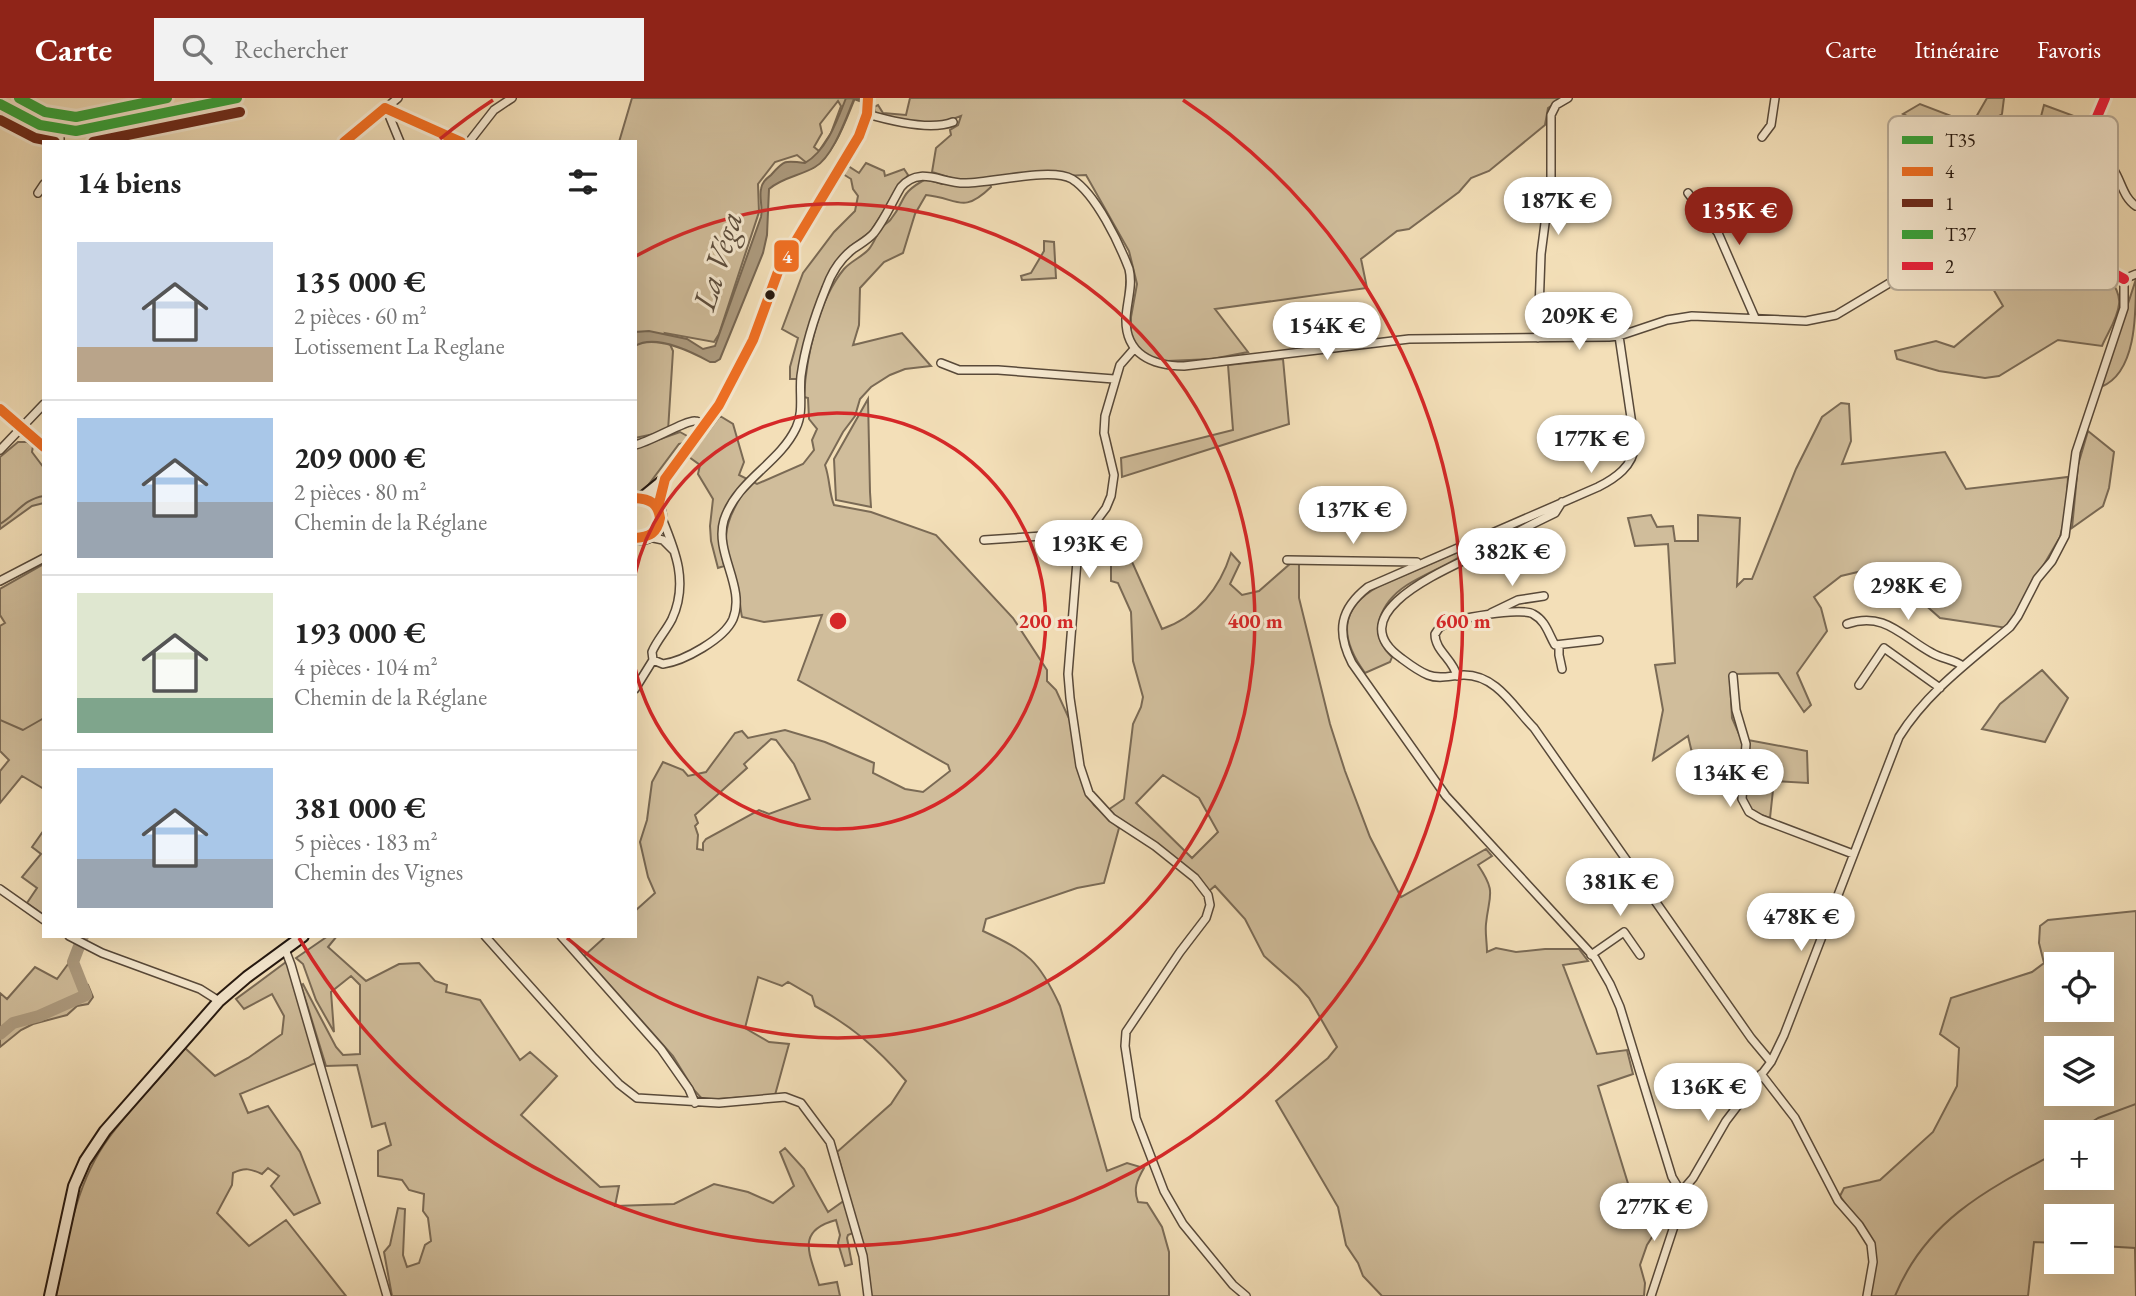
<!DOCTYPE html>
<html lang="fr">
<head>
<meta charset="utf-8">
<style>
  :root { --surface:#fff; --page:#f2f2f2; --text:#222; --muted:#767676; --line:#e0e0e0; --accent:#8f2418 }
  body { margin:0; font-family:"EB Garamond",serif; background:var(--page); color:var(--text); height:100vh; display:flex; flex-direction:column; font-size:26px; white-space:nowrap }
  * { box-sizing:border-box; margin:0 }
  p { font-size:23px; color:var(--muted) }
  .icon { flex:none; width:38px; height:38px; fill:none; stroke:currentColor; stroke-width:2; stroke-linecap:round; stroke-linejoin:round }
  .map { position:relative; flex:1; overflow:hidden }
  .drawer { position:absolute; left:42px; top:42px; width:595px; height:798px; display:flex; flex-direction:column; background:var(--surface); border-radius:0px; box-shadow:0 7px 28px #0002 }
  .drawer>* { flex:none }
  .fabs { position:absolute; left:2044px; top:854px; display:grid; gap:14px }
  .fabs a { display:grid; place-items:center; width:70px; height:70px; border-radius:0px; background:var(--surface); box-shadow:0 7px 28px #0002; font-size:35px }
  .price { position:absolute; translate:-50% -60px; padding:0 16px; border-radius:24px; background:#fff; color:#222; font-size:23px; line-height:46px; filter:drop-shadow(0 2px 4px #0008) }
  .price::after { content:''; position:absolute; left:50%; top:42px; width:21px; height:16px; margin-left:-10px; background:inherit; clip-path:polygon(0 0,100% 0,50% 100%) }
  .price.selected { background:var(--accent); color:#fff }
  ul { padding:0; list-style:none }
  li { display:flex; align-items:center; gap:21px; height:175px; padding:0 35px }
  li+li { border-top:2px solid var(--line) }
  li span { display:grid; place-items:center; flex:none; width:196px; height:140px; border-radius:0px; color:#555 }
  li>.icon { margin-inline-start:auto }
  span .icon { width:84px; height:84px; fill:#fffc; stroke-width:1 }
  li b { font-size:30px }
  h2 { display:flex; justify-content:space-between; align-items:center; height:84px; padding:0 35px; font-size:30px }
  header { display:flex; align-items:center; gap:42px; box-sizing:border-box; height:98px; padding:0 35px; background:var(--accent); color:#fff }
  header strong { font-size:33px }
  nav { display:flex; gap:38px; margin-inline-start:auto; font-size:24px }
  .search { width:490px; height:63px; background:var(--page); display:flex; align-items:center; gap:18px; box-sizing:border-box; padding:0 24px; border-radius:0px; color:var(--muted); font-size:26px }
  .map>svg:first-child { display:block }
</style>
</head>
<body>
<header>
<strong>Carte</strong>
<div class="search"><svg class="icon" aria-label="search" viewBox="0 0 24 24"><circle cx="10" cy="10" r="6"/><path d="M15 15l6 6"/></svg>Rechercher</div>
<nav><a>Carte</a><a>Itinéraire</a><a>Favoris</a></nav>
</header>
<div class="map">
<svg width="2136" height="1198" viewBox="0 0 2136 1198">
  <rect width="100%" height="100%" fill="#f3dfb8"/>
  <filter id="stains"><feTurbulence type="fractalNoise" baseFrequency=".00286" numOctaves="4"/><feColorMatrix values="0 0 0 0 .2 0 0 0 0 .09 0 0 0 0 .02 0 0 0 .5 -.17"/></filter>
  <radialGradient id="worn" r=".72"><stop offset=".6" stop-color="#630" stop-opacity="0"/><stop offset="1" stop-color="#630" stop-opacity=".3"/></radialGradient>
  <path fill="#d0bd9b" stroke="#7a6a55" stroke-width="2" fill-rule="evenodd" d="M632 0H855C845 24 835 55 813 70L797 57 775 64 758 86 759 114 719 236 714 244 665 235 673 253 668 333 635 340V44H619ZM838 3 841 8 831 35 819 53 814 49 822 35 820 26Z
    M910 0H1563L1548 10 1545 27 1489 73 1471 80 1459 94 1409 131 1397 133 1361 161 1367 190 1215 211 1248 254 1212 261 1167 263 1157 262 1138 251 1131 237V219L1137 186 1129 153 1086 77 968 82 955 81 932 74 936 50 951 37 950 32 958 27 961 18C953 21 945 24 938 25 922 28 888 22 875 14L874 9 878 7 883 15 906 17Z
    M1987 0H2004L2002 16 1994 21V34L1987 49 1952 43 1903 16 1920 6 1972 26Z
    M2044 7 2074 18 2060 53 2034 45Z
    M866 65 884 73 885 78 904 71 908 77 870 134 848 150 834 166 819 199 798 281H790V269L798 240 782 231 803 175 834 134 855 113 858 98 853 91 851 81 843 76 848 68 859 75Z
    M926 81 942 86H990L991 89C962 117 958 100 926 97L915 116 903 155 884 164 860 190 859 227 853 247 902 235 931 268 905 271 890 277 871 289 860 301 855 318 843 334 825 367C830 381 829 395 834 407L871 414 936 437 1013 520 1047 572V583L1056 592 1072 627 1079 675 1085 693 1094 707 1119 730 1104 785 1077 790 986 821 983 833C1028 854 1039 862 1060 908L1107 1073 1127 1065 1144 1070C1137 1082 1133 1091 1138 1104L1147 1105 1162 1129 1169 1154V1198H871L868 1168 837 1054 891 1006 906 983C877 950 853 929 815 908L812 898 788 884 782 888 758 879 745 930 769 944 789 946 775 997 703 1002 694 992 673 958 584 858 606 838H635V813L655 795 648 779 640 744 647 722 652 684 663 664 683 672 688 678 706 674 735 635 742 633 748 640 785 632 825 644 874 665 873 675 905 691 923 694 950 673 948 667 798 582 822 517 764 524 742 519C740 510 740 500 738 491 728 451 716 440 740 400L734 397C717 421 718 440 724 468L718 470 711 443 710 428 713 401 698 376 700 367 689 359 720 318 733 326 744 364 739 377 757 386 803 366 814 352 812 342 817 331 809 321 808 300 804 299C806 260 818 202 844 171 851 163 862 159 869 151 875 144 877 134 883 128 885 126 890 123 891 121 907 101 898 96 926 81ZM771 641 776 642 794 666 810 701 769 716 759 712 706 741 703 745V752L697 751 698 737 695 728 698 725 695 717 747 670 744 666Z
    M1044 143 1054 144 1056 180 1022 182 1021 178 1031 175 1044 153Z
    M2075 143C2088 158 2122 185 2119 206 2118 220 2107 236 2102 248L2058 242 1999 278 1985 280 1939 273 1897 261 1895 253 1936 243 1954 249 2003 208 1992 189 2032 162Z
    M2136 181C2136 218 2136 275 2101 289Z
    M1283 261 1289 326 1122 379 1121 360 1233 332 1228 267Z
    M868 301 870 394 871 409 836 402 834 361Z
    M1841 305 1849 306 1851 343 1842 366 1945 354 1966 391 2068 379 2066 415 2060 439 2007 530 1940 520 1913 496 1905 492 1886 493 1883 468 1841 478 1814 499 1821 510 1827 533 1797 575 1811 607 1804 614 1778 575 1736 576 1730 581 1732 620 1743 645 1739 697 1701 693 1688 638 1653 662 1663 612 1655 567 1675 565 1668 446 1635 448 1628 420 1651 417 1657 429 1673 428 1675 443H1698V417L1740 420 1737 488 1744 481H1752L1796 371 1822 319Z
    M2088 333 2114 354 2109 390 2103 408 2072 430 2078 367Z
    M680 334 689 339 685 345 679 346 643 394 635 395V350Z
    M18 344H27L33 348 32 354 44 370V405L32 408 0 431V359Z
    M1110 441 1129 457 1162 531C1197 519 1220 490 1231 455L1240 465 1230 486 1242 497 1259 493 1291 465 1299 464V500L1330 626 1345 673 1370 739 1401 799 1486 751 1492 758 1478 767C1497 795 1489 796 1486 826 1485 835 1487 845 1487 854L1496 850 1516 854 1545 851H1579L1588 863 1563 867 1597 956 1627 952 1633 976 1598 988 1634 1105 1658 1104 1656 1133 1647 1147 1640 1167 1645 1185 1644 1198H1382L1363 1178 1358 1165 1346 1147 1338 1109 1276 1003 1328 960 1337 949 1309 900 1298 888 1264 858 1245 821 1215 788 1209 793 1108 712 1124 701 1133 626 1141 609 1143 599 1133 563 1131 514 1118 485 1111 483V465L1102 460 1097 444ZM1163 677 1199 700 1218 734 1192 760 1136 705Z
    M1478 445C1458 464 1431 472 1407 487 1381 504 1366 535 1392 559L1390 564 1365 575C1340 541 1338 510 1379 488Z
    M44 466V691L22 678 0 705V673L9 662 0 653V528L5 525 0 517V491Z
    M2042 572 2068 600 2045 644 1982 631 2000 606Z
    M1748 642 1807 653 1808 685 1774 683 1770 720 1752 714 1745 704Z
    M44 732V817L27 805 37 790 22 779 41 756 32 749Z
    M2136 813V1198L2135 1150 2102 1148V1118H2056V1145L2034 1144 2028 1198H1870L1875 1164 1872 1144 1840 1098 1844 1090 1880 1082 1933 1034 1957 988 1959 950 1940 936 1951 900 2032 874 2044 865 2039 845 2040 828 2048 822ZM2056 866H2102V912H2056ZM2056 950H2102V996H2056ZM2056 1034H2102V1080H2056Z
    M328 838H337L328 849 366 883 399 866 419 865 435 883 447 887 446 894 480 902 520 962 530 954 557 978 521 1017 600 1089 619 1088 615 1108 674 1106 714 1086 748 1094 773 1105 794 1088 780 1054 785 1050 804 1071 828 1114 845 1102 853 1135 848 1137 847 1140 852 1166 845 1168 838 1145 840 1137 836 1122C795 1133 810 1156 819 1187L837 1184 840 1198H392L384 1154 390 1147 398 1110 405 1111 403 1157 407 1169 419 1165 425 1147 431 1143 428 1120 423 1113 424 1096 409 1092 402 1082 378 1078V1053L391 1047 385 1025 372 1029 357 967 326 968 301 887 303 886 336 949 343 957 360 956V887L351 878 331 894 334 934 316 902 303 866 296 860Z
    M71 862V871L79 889 88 887 93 899 88 906 77 908 67 917 33 926 21 932 0 949V895L7 901 35 869 57 881Z
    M286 864H288L316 965 240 996 248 1015 268 1008 300 1054 320 1105 294 1117 271 1088 279 1078 268 1070 262 1076C251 1071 245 1069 233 1075L232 1087 217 1115 249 1148 286 1122 346 1198H56C67 1144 75 1086 108 1041 131 1009 160 981 185 950L215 978 248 960 282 936 284 918 272 896 244 911 236 901Z"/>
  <path fill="#ad9b7f" stroke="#766652" stroke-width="2" d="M846 0 863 1 862 4 854 1C846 20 833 59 815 69 800 78 783 79 769 91L767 137 763 155 720 261 715 264H710C692 254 655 236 635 248V234L649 233 687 241 703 251 715 248 761 119C763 109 759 100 761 91 762 84 766 81 771 77 784 62 785 62 805 65 827 52 837 23 846 0Z"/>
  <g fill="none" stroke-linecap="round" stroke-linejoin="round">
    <path stroke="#766652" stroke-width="2" d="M0 426C17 416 23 401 44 398
      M0 622 23 632 44 620
      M2076 1034 2098 1020 2136 1006
      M1895 1198C1926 1122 1988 1091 2056 1055"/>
    <path stroke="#ad9b7f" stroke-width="12" d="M0 936 13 925 39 918 86 897 73 864 83 838"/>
    <g stroke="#584939" stroke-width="10">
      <path id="minor" d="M2105 0 2077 66 2072 124 2079 141 2111 174 2124 181
        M385 10 462 44
        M386 10 400 44
        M867 16C891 23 930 33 953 24
        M122 25 128 44
        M1762 39 1771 27 1775 0
        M60 44V31
        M344 44 398 0
        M469 44 494 12 512 0
        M2086 45C2096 52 2108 63 2115 74 2122 86 2124 100 2136 108
        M38 95 44 86
        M1688 95 1718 135 1755 220
        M2124 181 2136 176
        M1619 238 1635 347C1633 368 1616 380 1598 389L1368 489C1340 511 1336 533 1352 565L1446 698 1595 860 1610 886 1620 909 1672 1079 1681 1094
        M1538 240 1541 156 1551 79V17L1556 7 1568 0
        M1134 251 1120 267 1105 318 1104 335 1114 377 1111 398 1106 410 1083 441 1077 463 1068 576 1070 600 1080 668 1089 695 1112 720 1155 748 1195 780 1208 797 1210 807 1206 820 1180 854 1126 934 1125 948 1136 1020 1164 1093 1183 1126 1233 1187 1246 1198
        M941 265 959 272H998L1114 281
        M0 311 44 349
        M635 347C650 344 686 322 695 323 697 323 704 326 706 327
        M0 352 44 306
        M1562 404 1555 415C1528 428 1501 442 1475 457 1443 473 1339 516 1401 560 1409 566 1418 573 1428 577 1440 582 1452 577 1464 577 1497 577 1514 610 1534 630L1751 940 1771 964
        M661 418C675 452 689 484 672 521 666 533 657 542 652 554L653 562 663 566C684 563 724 541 733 521 746 489 714 455 724 422 737 382 779 366 796 330 804 314 799 295 801 278 805 249 815 217 826 190 831 176 840 161 853 151 860 146 868 142 874 135 885 121 892 104 901 89 920 67 942 86 966 85 992 85 1051 69 1072 81 1096 96 1119 145 1129 171 1133 187 1127 203 1126 220 1125 256 1152 268 1184 268L1409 241 1609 239 1619 238 1667 222 1692 218 1806 223 1836 217 1928 162 1981 137 2017 115 2058 82 2075 80
        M649 439 663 442 674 453
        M984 442 1086 435
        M1287 462 1417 464
        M0 483 44 460
        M1491 515 1518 502 1544 498
        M1847 526C1885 513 1902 539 1932 555 1942 561 1953 561 1963 568
        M1559 548V557L1562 571
        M1457 578C1453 561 1435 553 1435 536 1438 532 1438 530 1442 528 1454 520 1523 509 1533 516 1546 523 1548 535 1555 547L1599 542
        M1733 578 1736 612 1746 646 1742 701 1749 714 1761 721 1853 756
        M1859 587 1884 550 1940 590
        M635 591 653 562
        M0 791 44 822
        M69 838 102 855 200 891 219 903
        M485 838 594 960 619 986 637 1000 719 1005 785 999 801 1005 830 1044 863 1158 868 1198
        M561 838 661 951 689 991 695 1005
        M285 851 291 867 387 1198
        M1591 857 1624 834 1640 857
        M1761 976 1795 1020 1838 1103 1859 1127 1871 1146 1873 1164 1867 1198
        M1651 1198 1681 1107V1094L1693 1080 1726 1023 1771 964 1784 937 1899 639C1927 594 1970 563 2010 529L2018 518 2037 481 2052 463 2065 438 2076 354 2124 210V181"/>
    </g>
    <g stroke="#24170f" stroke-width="14">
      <path id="secondary" d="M0 6 40 27 76 33 237 0
        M643 399 665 381 719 307 753 242 779 171 859 38 867 16 868 0
        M635 400C670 396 668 445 635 440
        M50 1198 74 1088 85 1063 105 1033 219 903 247 879 303 838"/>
    </g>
    <use href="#minor" stroke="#f7ead1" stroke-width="7"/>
    <use href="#secondary" stroke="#f7ead1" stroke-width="10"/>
    <g stroke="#f7ead1" stroke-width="16">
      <path id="bus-1" d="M0 6 40 27 76 33 237 0"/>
    </g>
    <g stroke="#f7ead1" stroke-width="16">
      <path id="bus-2" d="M385 10 461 44
        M344 44 385 10
        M0 311 44 349
        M635 400C650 401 658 405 660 420 657 435 650 439 635 440
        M658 409 665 381 719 307 753 242 779 171 859 38 867 16 868 0"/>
    </g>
    <g stroke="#f7ead1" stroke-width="16">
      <path id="bus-3" d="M0 22 35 40 55 44
        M93 44 240 14"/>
    </g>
    <g stroke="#f7ead1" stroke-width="16">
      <path id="bus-4" d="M19 0 45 14 76 19 167 0"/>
    </g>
    <g stroke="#f7ead1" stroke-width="16">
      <path id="bus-5" d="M2105 0 2077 66 2072 124 2079 141 2111 174 2124 181"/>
    </g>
    <use href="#bus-1" stroke="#35a73b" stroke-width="10"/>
    <use href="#bus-2" stroke="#f37023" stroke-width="10"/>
    <use href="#bus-3" stroke="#6e2a1b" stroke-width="10"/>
    <use href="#bus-4" stroke="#35a73b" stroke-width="10"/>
    <use href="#bus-5" stroke="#ed1e3c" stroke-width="10"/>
  </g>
  <g fill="none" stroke="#d62828" stroke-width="3.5">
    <path d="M635 476A208 208 0 1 1 635 570"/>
    <path d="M636 158A417 417 0 1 1 567 840"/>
    <path d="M440 41A625 625 0 0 1 493 2M1183 2A625 625 0 1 1 299 840"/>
  </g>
  <circle fill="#24170f" stroke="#f7ead1" stroke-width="2.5" cx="770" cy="197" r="6"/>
  <g text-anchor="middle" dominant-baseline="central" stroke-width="6" stroke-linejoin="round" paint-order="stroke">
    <g font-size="33" font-style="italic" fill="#5b4c3c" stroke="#f7ead1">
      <text transform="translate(717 163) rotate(-73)">La Véga</text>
    </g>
  </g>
  <rect x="1888" y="18" width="230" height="174" rx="10" fill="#f7ead1" stroke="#b8ab97" stroke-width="2"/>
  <rect x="1902" y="38" width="31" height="8" fill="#35a73b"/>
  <rect x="1902" y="69" width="31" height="9" fill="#f37023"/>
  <rect x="1902" y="101" width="31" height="8" fill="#6e2a1b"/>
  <rect x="1902" y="132" width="31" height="9" fill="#35a73b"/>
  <rect x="1902" y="164" width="31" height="8" fill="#ed1e3c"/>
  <g font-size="19" fill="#24170f">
    <text x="1945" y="49">T35</text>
    <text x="1945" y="80">4</text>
    <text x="1945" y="112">1</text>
    <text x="1945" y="143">T37</text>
    <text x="1945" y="175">2</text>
  </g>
  <circle cx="838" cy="523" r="10" fill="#d62828" stroke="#f7ead1" stroke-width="3.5"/>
  <g font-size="21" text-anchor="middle" font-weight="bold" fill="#d62828" stroke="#f7ead1" stroke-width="6" stroke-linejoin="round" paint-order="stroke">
    <text x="1046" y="530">200 m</text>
    <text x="1255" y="530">400 m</text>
    <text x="1463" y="530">600 m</text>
  </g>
  <rect stroke="#f7ead1" stroke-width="2.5" x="773" y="141" width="27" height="34" rx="7" fill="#f37023"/>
  <g font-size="19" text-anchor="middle" font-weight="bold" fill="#fff">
    <text x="787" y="165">4</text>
  </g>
  <rect width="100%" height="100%" filter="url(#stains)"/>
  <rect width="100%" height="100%" fill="url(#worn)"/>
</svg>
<div class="fabs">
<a><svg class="icon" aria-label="locate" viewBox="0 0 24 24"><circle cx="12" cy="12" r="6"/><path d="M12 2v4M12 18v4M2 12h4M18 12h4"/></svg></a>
<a><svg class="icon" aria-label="layers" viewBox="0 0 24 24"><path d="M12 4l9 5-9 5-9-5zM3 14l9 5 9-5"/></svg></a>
<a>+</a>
<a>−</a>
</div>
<b class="price" style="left:1558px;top:139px">187K €</b>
<b class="price selected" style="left:1739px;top:149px">135K €</b>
<b class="price" style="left:1579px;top:254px">209K €</b>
<b class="price" style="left:1327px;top:264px">154K €</b>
<b class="price" style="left:1591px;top:377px">177K €</b>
<b class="price" style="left:1353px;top:448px">137K €</b>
<b class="price" style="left:1089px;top:482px">193K €</b>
<b class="price" style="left:1512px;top:490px">382K €</b>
<b class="price" style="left:1908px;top:524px">298K €</b>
<b class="price" style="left:1730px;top:711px">134K €</b>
<b class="price" style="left:1620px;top:820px">381K €</b>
<b class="price" style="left:1801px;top:855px">478K €</b>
<b class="price" style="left:1708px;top:1025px">136K €</b>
<b class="price" style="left:1654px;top:1145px">277K €</b>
<section class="drawer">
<h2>14 biens<svg class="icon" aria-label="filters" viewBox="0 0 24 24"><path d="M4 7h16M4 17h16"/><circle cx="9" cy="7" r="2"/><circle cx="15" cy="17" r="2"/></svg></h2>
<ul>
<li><span style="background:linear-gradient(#c9d6e8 75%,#b9a48a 0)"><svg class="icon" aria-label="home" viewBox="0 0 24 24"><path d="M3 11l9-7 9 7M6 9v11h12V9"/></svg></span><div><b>135 000 €</b><p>2 pièces · 60 m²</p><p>Lotissement La Reglane</p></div></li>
<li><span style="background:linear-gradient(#a9c7e8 60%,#9aa5b1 0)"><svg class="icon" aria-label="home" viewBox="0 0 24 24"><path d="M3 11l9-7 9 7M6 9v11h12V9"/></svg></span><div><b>209 000 €</b><p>2 pièces · 80 m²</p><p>Chemin de la Réglane</p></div></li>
<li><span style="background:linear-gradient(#dfe7d0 75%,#7fa58c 0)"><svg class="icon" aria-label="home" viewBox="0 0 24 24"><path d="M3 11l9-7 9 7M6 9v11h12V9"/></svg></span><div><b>193 000 €</b><p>4 pièces · 104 m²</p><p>Chemin de la Réglane</p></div></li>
<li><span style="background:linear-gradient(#a9c7e8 65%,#9aa5b1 0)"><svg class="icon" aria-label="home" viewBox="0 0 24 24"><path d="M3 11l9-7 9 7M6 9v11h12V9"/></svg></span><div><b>381 000 €</b><p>5 pièces · 183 m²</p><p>Chemin des Vignes</p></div></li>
</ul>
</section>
</div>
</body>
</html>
